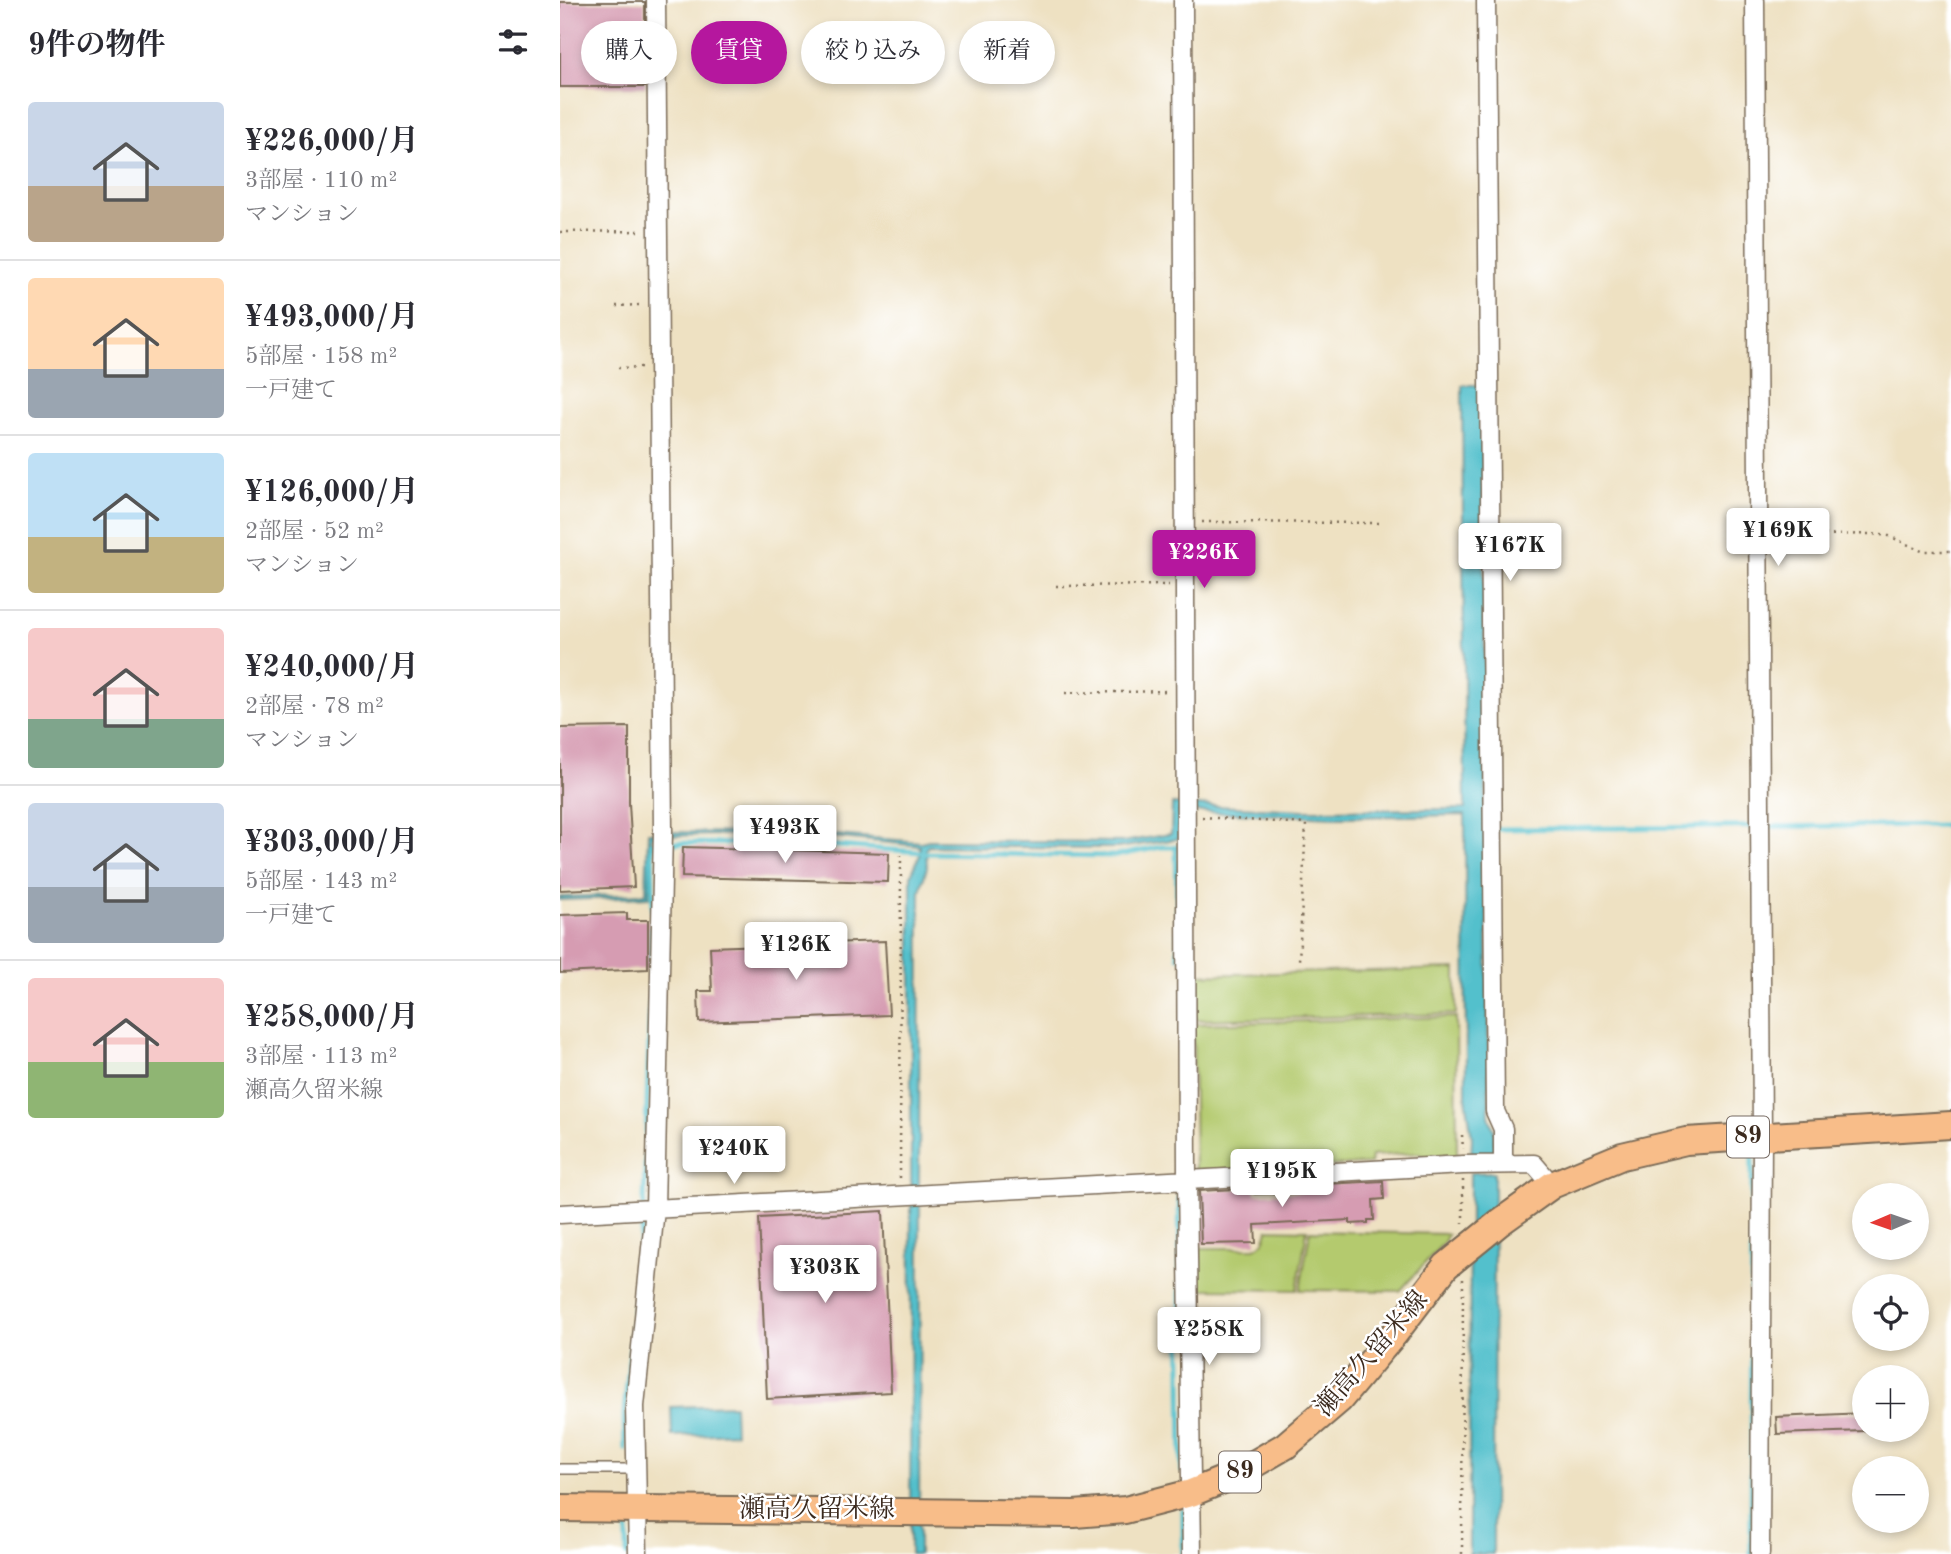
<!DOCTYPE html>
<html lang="ja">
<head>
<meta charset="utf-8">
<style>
  :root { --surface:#fff; --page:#f7f7f7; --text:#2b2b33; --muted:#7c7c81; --line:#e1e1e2; --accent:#b5179e }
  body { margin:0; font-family:"Old Standard TT","Noto Serif JP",serif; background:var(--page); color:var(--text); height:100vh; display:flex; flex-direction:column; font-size:26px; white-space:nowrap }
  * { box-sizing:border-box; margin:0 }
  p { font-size:23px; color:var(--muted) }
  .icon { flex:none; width:38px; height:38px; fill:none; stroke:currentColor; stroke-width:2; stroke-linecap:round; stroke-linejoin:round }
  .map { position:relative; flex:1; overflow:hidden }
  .details { display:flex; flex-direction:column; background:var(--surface); width:560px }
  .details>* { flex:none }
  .guide { position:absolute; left:21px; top:21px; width:665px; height:63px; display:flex; gap:14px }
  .needle { width:46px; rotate:268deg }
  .fabs { position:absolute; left:1292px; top:1183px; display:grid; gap:14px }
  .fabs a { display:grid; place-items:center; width:77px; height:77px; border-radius:50%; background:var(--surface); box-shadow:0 4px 10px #0003; font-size:35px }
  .price { position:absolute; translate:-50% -60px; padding:0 16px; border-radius:7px; background:#fff; color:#222; font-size:23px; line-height:46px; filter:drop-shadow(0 2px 4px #0008) }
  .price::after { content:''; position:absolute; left:50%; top:42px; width:21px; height:16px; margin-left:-10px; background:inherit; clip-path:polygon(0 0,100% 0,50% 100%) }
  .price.selected { background:var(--accent); color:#fff }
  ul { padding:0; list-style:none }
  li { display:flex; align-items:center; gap:21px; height:175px; padding:0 28px }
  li+li { border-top:2px solid var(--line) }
  li span { display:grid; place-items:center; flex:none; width:196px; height:140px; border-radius:7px; color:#555 }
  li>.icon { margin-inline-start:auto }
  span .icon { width:84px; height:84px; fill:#fffc; stroke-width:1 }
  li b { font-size:30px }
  h2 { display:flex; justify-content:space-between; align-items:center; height:84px; padding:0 28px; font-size:30px }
  .tag { padding:0 24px; border-radius:32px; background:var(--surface); box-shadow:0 4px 10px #0003; font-size:24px; line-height:63px }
  .tag.selected { background:var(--accent); color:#fff }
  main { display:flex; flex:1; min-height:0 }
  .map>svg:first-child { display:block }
</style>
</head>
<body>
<main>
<section class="details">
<h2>9件の物件<svg class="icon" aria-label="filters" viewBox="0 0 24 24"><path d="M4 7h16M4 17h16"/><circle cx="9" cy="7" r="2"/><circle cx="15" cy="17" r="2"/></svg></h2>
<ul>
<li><span style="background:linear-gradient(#c9d6e8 60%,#b9a48a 0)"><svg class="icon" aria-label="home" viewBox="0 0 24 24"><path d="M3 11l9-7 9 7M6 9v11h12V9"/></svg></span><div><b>¥226,000/月</b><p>3部屋 · 110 m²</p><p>マンション</p></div></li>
<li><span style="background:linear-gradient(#ffd9b3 65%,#9aa5b1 0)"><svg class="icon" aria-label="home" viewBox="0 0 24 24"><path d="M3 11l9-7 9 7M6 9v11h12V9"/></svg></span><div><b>¥493,000/月</b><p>5部屋 · 158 m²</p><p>一戸建て</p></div></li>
<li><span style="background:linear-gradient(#bfe0f5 60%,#c2b280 0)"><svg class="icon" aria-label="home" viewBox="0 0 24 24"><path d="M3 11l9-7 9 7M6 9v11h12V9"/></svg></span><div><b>¥126,000/月</b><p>2部屋 · 52 m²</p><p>マンション</p></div></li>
<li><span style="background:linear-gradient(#f6c9c9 65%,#7fa58c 0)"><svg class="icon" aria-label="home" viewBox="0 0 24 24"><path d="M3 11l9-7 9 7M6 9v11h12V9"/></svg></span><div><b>¥240,000/月</b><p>2部屋 · 78 m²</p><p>マンション</p></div></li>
<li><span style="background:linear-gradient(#c9d6e8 60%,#9aa5b1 0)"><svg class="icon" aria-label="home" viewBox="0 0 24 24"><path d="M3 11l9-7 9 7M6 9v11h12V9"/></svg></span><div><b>¥303,000/月</b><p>5部屋 · 143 m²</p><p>一戸建て</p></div></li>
<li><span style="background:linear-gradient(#f6c9c9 60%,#8fb573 0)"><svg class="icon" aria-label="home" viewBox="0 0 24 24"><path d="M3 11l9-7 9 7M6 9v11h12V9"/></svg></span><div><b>¥258,000/月</b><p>3部屋 · 113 m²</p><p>瀬高久留米線</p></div></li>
</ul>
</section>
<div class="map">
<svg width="1391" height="1554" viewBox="0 0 1391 1554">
  <rect width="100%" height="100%" fill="#fff"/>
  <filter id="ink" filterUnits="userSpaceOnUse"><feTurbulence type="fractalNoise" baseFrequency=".0143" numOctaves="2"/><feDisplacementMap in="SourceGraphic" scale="14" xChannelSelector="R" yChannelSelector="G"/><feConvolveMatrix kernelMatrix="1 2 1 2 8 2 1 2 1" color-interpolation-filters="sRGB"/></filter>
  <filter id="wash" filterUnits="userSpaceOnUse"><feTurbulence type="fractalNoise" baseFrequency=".00686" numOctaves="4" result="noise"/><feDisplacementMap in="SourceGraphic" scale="28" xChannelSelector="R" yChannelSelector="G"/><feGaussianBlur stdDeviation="1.57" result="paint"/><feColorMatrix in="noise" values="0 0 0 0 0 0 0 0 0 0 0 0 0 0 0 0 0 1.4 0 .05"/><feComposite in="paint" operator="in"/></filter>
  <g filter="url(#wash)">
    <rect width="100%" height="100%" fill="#eee1c2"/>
    <path fill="#b4ca6e" stroke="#787a46" stroke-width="2" d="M896 969V1014L634 1020 633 975Z
      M896 1017 897 1160H868L859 1153 811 1156 810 1164 635 1172 633 1024Z
      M708 1229 747 1230 737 1290 639 1289 638 1248H695C704 1244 706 1239 708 1229Z
      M750 1231 888 1234 884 1242 840 1291 740 1290Z"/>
    <path fill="#53c0cc" stroke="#477575" stroke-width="2" d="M902 385H922L929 1116 934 1131V1156L911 1159 912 1138 906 1097 905 815 778 817 619 811 618 839 557 848 368 846 366 849 367 867 360 891 359 1188H351V875L360 855V846L241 834 92 836 89 897 0 900V897L86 894 88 832 253 833 361 842 369 840 563 842 611 834 612 804 743 810 905 809Z
      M934 1172 933 1554H909L910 1173Z
      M360 1201 359 1554H350L351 1202Z
      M174 1405 175 1433 112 1436 111 1407Z"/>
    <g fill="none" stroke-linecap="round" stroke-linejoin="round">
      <path stroke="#53c0cc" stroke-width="5" d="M936 829 1391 825
        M202 833H251
        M366 853 555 856 601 847H616L618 957
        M619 1184 622 1471
        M84 1205 93 899 92 843 250 844 360 852
        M65 1449 64 1415 83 1216
        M623 1510V1554
        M67 1520V1554
        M1191 1554 1192 1156"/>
    </g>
    <g id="blocks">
      <path fill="#d69cb2" d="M0 2H85V87H0Z
        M69 727V803L74 887 0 890V728Z
        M123 847 329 853 328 882 122 877Z
        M67 913V920H88V969L0 973V915Z
        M325 941 329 1015 139 1022 138 991H152L150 947Z
        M823 1181 824 1199 813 1200 814 1220H808V1223L790 1224V1220L695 1225 696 1243 641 1244 639 1191 695 1188V1194L766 1191 765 1184Z
        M323 1211 331 1392 207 1399 199 1218Z
        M1304 1413V1431L1217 1434 1216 1417Z"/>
    </g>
  </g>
  <g filter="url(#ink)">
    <use href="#blocks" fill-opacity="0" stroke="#7a6a57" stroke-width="2"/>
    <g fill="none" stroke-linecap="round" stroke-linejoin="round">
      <g stroke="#7a6a57" stroke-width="12">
        <path id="lane" d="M0 1469H77"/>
      </g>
      <g stroke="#7a6a57" stroke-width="21">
        <path id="street" d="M623 0 627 1180 632 1554
          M926 0 935 1111 943 1129V1164
          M1195 0 1202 1136 1200 1554
          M0 1214 903 1165 974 1164 992 1185
          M78 1554 75 1406 95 1209 103 831 96 0"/>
      </g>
      <g stroke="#7a6a57" stroke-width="30">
        <path id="primary" d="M0 1508 514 1514 565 1510 631 1493 675 1475 725 1446 780 1399 835 1333 886 1266 939 1223 992 1185 1062 1156 1126 1141 1391 1125"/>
      </g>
      <path stroke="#7a6a57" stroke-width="2.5" stroke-dasharray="2 5" stroke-linecap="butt" d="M0 232 81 231
        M56 306 80 305
        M58 368 82 367
        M642 522 821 523
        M1216 536 1311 534 1329 536 1362 551H1391
        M496 586 609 585
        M505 693 610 691
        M642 817 746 824 739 961
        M902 1135 903 1149
        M340 1178 341 855
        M903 1180V1223
        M902 1554 903 1278"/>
      <use href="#lane" stroke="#fff" stroke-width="9"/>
      <use href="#street" stroke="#fff" stroke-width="18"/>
      <use href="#primary" stroke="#f8bd89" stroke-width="26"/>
    </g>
  </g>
  <g text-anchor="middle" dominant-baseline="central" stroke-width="5" stroke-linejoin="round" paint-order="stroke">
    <g fill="#fff" stroke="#766a62" stroke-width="2">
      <rect x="1167" y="1116.5" width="42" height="41" rx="5"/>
      <rect x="659" y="1451.5" width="42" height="41" rx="5"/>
    </g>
    <g font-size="24" font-weight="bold" fill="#3b2a1e">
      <text x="1188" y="1137">89</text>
      <text x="680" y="1472">89</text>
    </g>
    <g font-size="26" fill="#3b2a1e" stroke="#fff">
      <text transform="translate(812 1354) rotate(-49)">瀬高久留米線</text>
      <text x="257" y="1510">瀬高久留米線</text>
    </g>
  </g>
</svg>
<div class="fabs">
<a><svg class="needle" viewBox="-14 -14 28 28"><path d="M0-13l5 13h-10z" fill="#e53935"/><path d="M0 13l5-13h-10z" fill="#7c7c81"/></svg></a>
<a><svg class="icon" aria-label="locate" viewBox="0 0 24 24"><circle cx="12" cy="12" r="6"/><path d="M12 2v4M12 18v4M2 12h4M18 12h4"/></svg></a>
<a>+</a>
<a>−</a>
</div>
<b class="price" style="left:1218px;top:568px">¥169K</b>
<b class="price" style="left:950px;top:583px">¥167K</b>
<b class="price selected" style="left:644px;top:590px">¥226K</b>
<b class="price" style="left:225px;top:865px">¥493K</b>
<b class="price" style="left:236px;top:982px">¥126K</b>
<b class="price" style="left:174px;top:1186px">¥240K</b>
<b class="price" style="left:722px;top:1209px">¥195K</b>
<b class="price" style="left:265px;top:1305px">¥303K</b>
<b class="price" style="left:649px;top:1367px">¥258K</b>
<div class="guide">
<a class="tag">購入</a>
<a class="tag selected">賃貸</a>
<a class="tag">絞り込み</a>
<a class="tag">新着</a>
</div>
</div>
</main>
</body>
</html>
